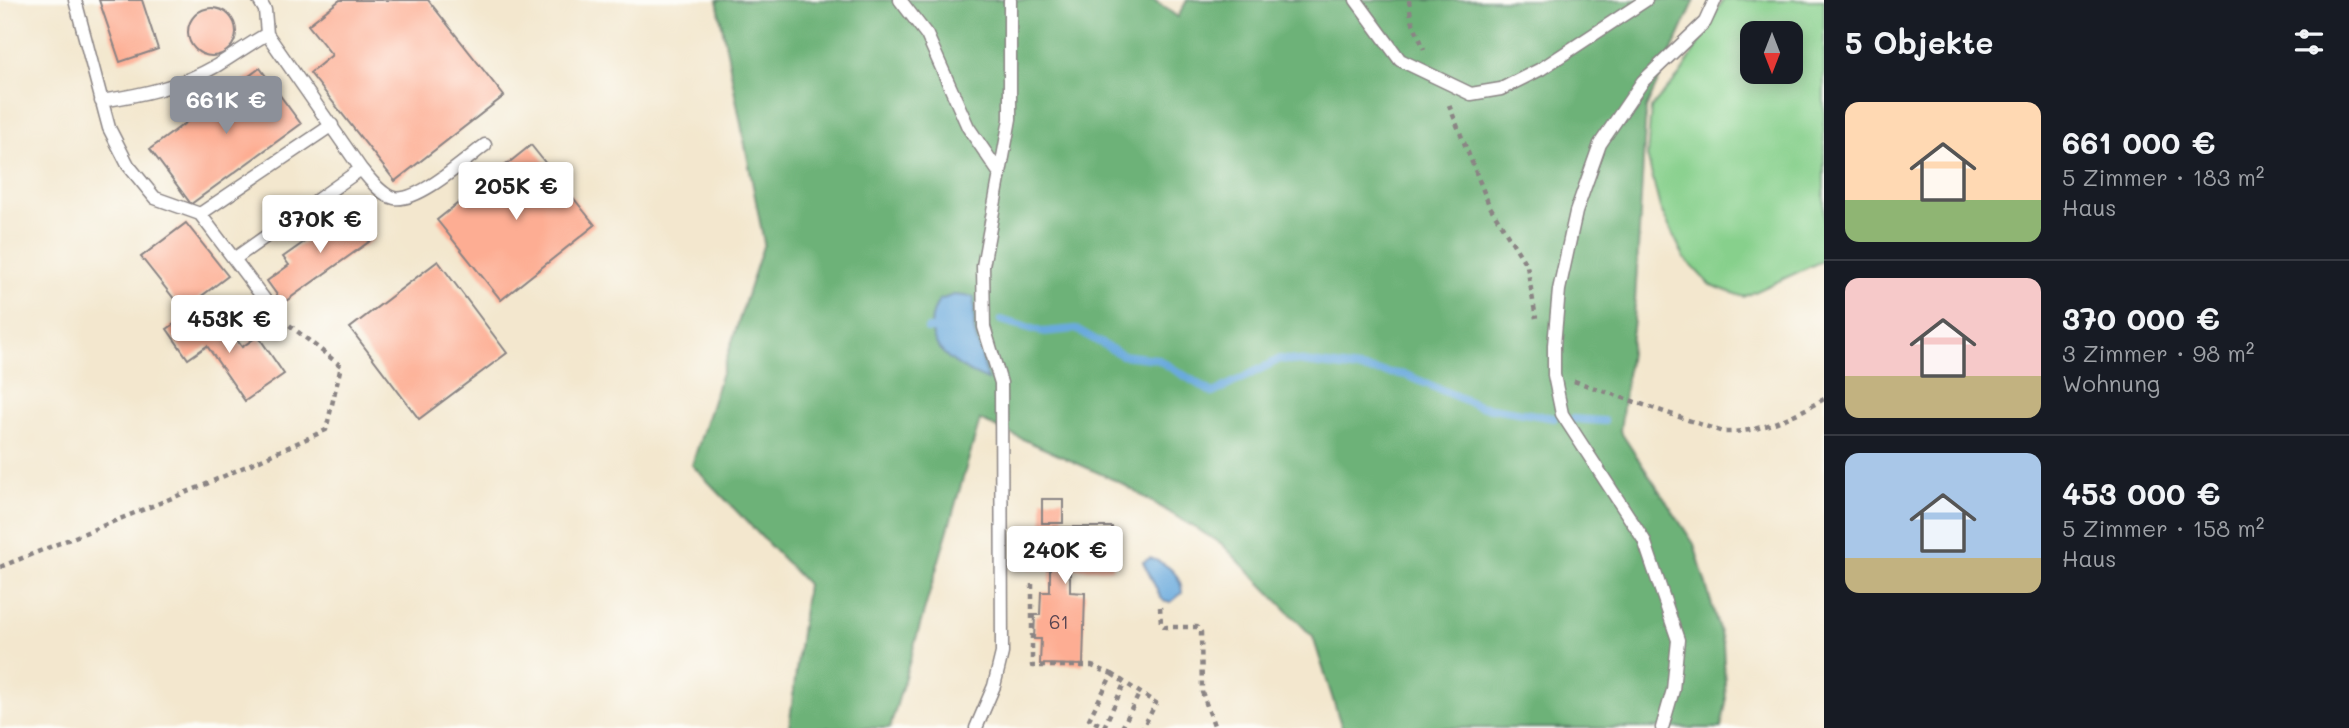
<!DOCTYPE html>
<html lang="de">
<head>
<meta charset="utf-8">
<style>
  :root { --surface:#171b24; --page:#242831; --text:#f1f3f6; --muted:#9ea1a6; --line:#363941; --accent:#8c9099 }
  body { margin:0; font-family:Mali,sans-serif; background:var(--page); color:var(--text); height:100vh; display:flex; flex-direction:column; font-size:26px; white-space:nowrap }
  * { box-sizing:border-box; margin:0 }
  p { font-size:23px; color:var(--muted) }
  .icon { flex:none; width:38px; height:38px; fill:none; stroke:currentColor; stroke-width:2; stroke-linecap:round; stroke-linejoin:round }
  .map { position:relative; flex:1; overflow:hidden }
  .drawer { display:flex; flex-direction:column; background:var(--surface); width:525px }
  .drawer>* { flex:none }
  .needle { width:46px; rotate:180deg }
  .tools { position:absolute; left:1740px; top:21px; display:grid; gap:14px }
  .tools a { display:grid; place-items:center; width:63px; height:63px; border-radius:14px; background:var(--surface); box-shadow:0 4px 18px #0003; font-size:35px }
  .price { position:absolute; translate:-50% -60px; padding:0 16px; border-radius:7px; background:#fff; color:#222; font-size:23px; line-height:46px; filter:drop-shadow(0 2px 4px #0008) }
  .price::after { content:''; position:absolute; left:50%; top:42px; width:21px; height:16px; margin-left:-10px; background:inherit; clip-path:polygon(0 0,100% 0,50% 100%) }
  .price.current { background:var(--accent); color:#fff }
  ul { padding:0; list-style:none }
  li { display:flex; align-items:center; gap:21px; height:175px; padding:0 21px }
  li+li { border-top:2px solid var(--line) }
  li span { display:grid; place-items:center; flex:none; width:196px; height:140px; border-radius:14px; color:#555 }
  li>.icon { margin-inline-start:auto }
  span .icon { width:84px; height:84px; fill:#fffc; stroke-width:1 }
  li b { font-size:30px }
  h2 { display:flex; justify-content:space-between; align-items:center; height:84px; padding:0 21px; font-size:30px }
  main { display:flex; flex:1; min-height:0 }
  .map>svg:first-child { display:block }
</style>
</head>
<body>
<main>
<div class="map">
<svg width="1824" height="728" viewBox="0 0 1824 728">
  <rect width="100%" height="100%" fill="#fdfcf7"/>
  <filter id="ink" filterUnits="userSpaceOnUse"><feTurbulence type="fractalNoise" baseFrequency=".0143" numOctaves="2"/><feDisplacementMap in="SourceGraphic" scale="14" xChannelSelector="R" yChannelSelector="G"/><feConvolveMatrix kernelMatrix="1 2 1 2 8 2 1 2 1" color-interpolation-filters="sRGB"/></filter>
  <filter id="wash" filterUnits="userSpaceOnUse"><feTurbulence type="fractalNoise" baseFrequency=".00686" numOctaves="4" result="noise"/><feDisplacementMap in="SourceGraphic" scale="28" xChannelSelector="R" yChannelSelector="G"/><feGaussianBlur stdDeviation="1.57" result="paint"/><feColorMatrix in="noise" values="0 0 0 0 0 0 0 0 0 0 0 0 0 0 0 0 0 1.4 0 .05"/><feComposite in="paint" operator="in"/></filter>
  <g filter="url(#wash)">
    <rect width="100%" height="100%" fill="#f3e7ce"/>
    <path fill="#87d08c" stroke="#547964" stroke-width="2" fill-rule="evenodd" d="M1723 0H1824V260L1744 297 1710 285 1685 259 1660 208 1647 156 1651 108 1682 72ZM1752 33H1790V72H1752Z"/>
    <path fill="#6db278" stroke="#486a5a" stroke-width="2" d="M717 0H1154L1178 17 1187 0H1695L1646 108 1634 320 1620 431 1694 544 1723 643 1726 703 1721 728H1342L1313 637 1222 544 1119 482 980 420 890 728H789L807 584 692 465 764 243Z"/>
    <path fill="#6aaadd" stroke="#46668c" stroke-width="2" d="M954 295 974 297V330L988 380C954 366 914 343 939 300Z
      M1150 558C1166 563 1182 574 1182 593L1171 602H1165L1161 598 1143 562Z"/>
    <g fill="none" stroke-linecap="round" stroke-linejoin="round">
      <path stroke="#6aaadd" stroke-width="8" d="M1001 320 1043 332 1076 329 1122 355 1157 359 1213 393 1280 359 1406 375 1479 406 1554 418
        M928 329H934
        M1573 419 1604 421"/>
    </g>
    <g id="blocks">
      <path fill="#fdad93" d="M99 0H142L158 49 120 62Z
        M340 0H428L504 96 395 181 310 73 332 55 308 25Z
        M188 32a24 24 0 1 1 48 0a24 24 0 1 1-48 0Z
        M260 68 301 124 191 204 150 149Z
        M531 145 595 225 501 300 437 220Z
        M351 209 373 239 283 303 267 281 289 265 283 257Z
        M186 223 228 276 183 310 141 257Z
        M438 261 507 353 419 419 350 328Z
        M192 312 207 334 224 322 242 347 258 336 284 374 245 401 207 346 188 359 167 329Z
        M1042 499H1063V523H1042Z
        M1028 527H1112V569H1070V592L1085 593 1083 665 1040 664 1041 639H1034L1035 615H1040L1041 592H1050V569H1028Z"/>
    </g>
  </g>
  <g filter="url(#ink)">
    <use href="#blocks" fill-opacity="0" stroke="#8a8484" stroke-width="2"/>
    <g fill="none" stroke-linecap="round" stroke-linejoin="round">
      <g stroke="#8a8484" stroke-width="15">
        <path id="lane" d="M75 0 109 128 128 165 155 198 200 214 274 312
          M259 0 265 10 267 34
          M900 0 927 35 968 127 998 171
          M1356 0 1400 60 1471 94 1501 89 1541 69 1646 0
          M101 101C141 95 180 87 216 66 233 56 249 44 267 34L361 169 234 259
          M361 169C369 178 381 195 394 198 418 203 466 159 485 145
          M200 214 332 125
          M976 728 994 686 1002 653 1001 383 984 327 983 266 1010 119V0
          M1662 728 1673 690 1678 640 1644 540 1562 414 1554 375V345L1559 290 1576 212 1600 144 1643 81 1705 22 1715 0"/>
      </g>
      <path stroke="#8a8484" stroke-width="4.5" stroke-dasharray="5 5" stroke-linecap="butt" d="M1409 0 1411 18 1424 49
        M1449 105 1489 205 1527 266 1536 318
        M1574 381 1723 432C1760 433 1792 417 1824 399
        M0 567 202 486 326 430 341 366 288 324
        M1032 584V666H1092L1112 674 1089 719 1107 728
        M1160 607 1161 624 1165 627H1197L1201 632 1202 692 1215 728
        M1112 674 1156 703 1143 728
        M1104 727 1125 682
        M1122 728 1140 692"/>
      <use href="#lane" stroke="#fff" stroke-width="12"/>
    </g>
  </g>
  <g text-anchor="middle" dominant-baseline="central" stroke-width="7" stroke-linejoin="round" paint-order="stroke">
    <g font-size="19" fill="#594551">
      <text x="1059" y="621">61</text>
    </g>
  </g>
</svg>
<div class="tools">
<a><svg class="needle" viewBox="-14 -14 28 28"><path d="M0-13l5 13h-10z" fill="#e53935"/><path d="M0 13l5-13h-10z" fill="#9ea1a6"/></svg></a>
</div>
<b class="price current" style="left:226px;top:136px">661K €</b>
<b class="price" style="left:516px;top:222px">205K €</b>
<b class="price" style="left:320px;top:255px">370K €</b>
<b class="price" style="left:229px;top:355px">453K €</b>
<b class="price" style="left:1065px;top:586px">240K €</b>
</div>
<section class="drawer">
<h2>5 Objekte<svg class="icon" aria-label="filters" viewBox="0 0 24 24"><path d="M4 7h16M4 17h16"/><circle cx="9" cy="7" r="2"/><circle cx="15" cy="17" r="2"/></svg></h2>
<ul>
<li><span style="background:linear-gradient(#ffd9b3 70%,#8fb573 0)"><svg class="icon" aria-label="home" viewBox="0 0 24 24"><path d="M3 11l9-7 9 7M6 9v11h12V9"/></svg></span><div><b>661 000 €</b><p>5 Zimmer · 183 m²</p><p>Haus</p></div></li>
<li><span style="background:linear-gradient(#f6c9c9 70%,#c2b280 0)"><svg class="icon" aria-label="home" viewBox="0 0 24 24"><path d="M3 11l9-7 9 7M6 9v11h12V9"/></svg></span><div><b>370 000 €</b><p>3 Zimmer · 98 m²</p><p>Wohnung</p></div></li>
<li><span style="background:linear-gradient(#a9c7e8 75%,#c2b280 0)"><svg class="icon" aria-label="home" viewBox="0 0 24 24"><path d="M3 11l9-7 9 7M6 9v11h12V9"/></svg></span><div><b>453 000 €</b><p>5 Zimmer · 158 m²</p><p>Haus</p></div></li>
</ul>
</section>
</main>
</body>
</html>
